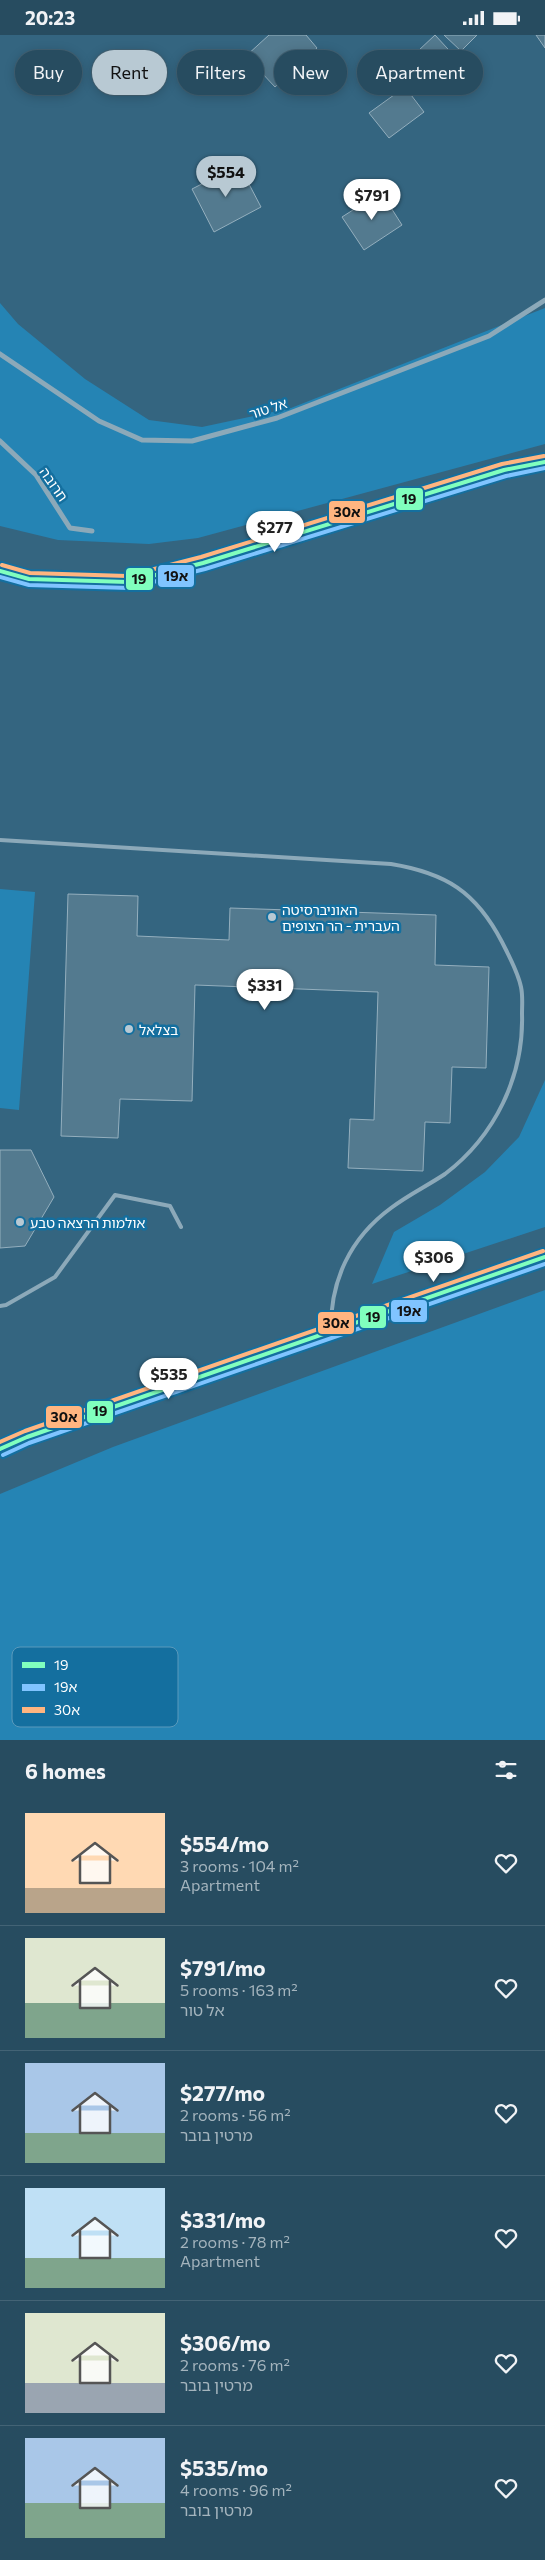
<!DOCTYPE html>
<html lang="en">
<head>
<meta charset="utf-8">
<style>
  :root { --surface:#274c60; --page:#2f5366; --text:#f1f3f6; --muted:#a4b4bd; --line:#436375; --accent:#b8c9d3 }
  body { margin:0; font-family:Commissioner,"Noto Sans Hebrew",sans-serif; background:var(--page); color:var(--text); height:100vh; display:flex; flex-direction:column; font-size:19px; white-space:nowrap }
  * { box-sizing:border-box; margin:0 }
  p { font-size:16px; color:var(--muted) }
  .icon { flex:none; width:28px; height:28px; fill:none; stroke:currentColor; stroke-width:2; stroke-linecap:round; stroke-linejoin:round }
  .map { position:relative; height:1705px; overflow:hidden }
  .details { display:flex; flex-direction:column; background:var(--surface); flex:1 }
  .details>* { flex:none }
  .guide { position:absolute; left:15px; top:15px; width:515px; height:45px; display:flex; gap:10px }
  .price { position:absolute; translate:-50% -42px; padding:0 11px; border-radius:18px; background:#fff; color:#222; font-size:16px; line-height:32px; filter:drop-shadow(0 1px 2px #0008) }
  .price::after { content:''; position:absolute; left:50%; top:30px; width:15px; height:11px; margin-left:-8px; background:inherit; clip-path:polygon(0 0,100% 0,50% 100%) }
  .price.active { background:var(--accent); color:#111 }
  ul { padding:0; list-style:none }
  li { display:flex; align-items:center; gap:15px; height:125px; padding:0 25px }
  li+li { border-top:1px solid var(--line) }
  li span { display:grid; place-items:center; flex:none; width:140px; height:100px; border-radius:0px; color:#555 }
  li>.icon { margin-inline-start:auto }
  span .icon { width:60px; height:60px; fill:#fffc; stroke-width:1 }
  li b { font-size:21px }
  h2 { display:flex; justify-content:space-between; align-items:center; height:60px; padding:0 25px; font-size:21px }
  .chip { padding:0 18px; border-radius:22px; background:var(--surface); box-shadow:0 2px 12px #0003,0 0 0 1px var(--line); font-size:18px; line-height:45px }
  .chip.active { background:var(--accent); color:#111 }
  .status { display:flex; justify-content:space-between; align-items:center; height:35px; padding:0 25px; background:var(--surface); direction:ltr }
  .status svg { height:14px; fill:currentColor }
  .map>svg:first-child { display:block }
</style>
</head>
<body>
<div class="status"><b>20:23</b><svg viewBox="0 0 49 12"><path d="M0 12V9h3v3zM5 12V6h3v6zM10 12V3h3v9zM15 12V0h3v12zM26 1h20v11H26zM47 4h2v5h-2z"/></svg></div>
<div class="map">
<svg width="545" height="1705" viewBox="0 0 545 1705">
  <rect width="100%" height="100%" fill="#346580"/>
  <path fill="#2584b4" d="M0 268 18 289 85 344 149 385 202 392 291 373 545 273V409L198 503 149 509 58 505 0 491Z
    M0 854 35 857 19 1075 0 1073Z
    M545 1045V1192L372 1249 394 1197 440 1170 485 1137 519 1102Z
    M545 1255V1705H0V1459L113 1412Z"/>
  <path fill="#537a8f" stroke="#94afbe" d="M269 0H306L317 13 275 52 246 21Z
    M435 0 459 26 425 57 401 32Z
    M444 0H477L461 16Z
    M536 0H545V13Z
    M405 52 424 77 389 103 369 78Z
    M239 130 261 172 214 197 192 154Z
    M381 157 402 190 364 215 342 182Z
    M68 859 138 861 137 901 229 905 230 873 436 880 435 930 489 932 486 1033 452 1032 450 1088 425 1087 423 1136 348 1133 350 1084 374 1085 378 957 195 950 192 1066 120 1064 118 1103 61 1101Z
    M0 1115H31L54 1162 25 1211 0 1213Z"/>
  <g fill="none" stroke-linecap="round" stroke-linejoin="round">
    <path stroke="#8ca9b9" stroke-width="4" d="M0 805 391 829C446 838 476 857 502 907 509 921 518 937 521 952 523 961 522 970 522 979 524 1041 495 1101 445 1139 427 1151 408 1160 391 1173 350 1203 330 1246 331 1296
      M0 1271 6 1270 55 1242 115 1160 170 1171 181 1192"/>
    <path stroke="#8ca9b9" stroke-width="5" d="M0 319 99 386 142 405 192 406 277 383 489 301 545 265
      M0 406 36 440 70 493 92 496"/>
    <path stroke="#8ca9b9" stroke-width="9" d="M0 536 29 544 128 547 203 528 504 435 545 427
      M0 1414 27 1402 545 1222"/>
    <g stroke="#146f9f" stroke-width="8">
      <path id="bus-1" d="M0 536 29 544 128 547 203 528 504 435 545 427
        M0 1414 27 1402 545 1222"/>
    </g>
    <g stroke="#146f9f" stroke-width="8">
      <path id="bus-2" d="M0 542 29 550 129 553 205 534 506 441 545 433
        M3 1420 29 1408 545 1229"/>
    </g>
    <g stroke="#146f9f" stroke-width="8">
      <path id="bus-3" d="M2 530 30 538 127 541 201 522 502 429 544 421
        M0 1407 25 1396 543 1216"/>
    </g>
    <use href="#bus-1" stroke="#80ffbe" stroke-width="4"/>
    <use href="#bus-2" stroke="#80c4ff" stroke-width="4"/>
    <use href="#bus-3" stroke="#ffb580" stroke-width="4"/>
  </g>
  <g fill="#b8c9d3" stroke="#146f9f" stroke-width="2">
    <circle cx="272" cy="882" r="5"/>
    <circle cx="129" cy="994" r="5"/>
    <circle cx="20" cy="1187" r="5"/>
  </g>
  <g text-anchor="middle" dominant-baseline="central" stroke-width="5" stroke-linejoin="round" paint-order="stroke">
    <g font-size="14" fill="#fff" stroke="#146f9f">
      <text transform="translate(268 373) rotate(-18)">אל טור</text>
      <text transform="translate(54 449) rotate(55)">חרובה</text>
    </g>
    <g font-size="14" fill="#fff" stroke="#146f9f" text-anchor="start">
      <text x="282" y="874">האוניברסיטה<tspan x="282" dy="16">העברית - הר הצופים</tspan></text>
      <text x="139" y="994">בצלאל</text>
      <text x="30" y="1187">אולמות הרצאה טבע</text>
    </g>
  </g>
  <rect x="12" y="1612" width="166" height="80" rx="8" fill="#146f9f" stroke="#5a9abc" stroke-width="1"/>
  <rect x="22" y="1627" width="23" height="6" fill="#80ffbe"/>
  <rect x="22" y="1649" width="23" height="7" fill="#80c4ff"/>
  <rect x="22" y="1672" width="23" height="6" fill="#ffb580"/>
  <g font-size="14" fill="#fff">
    <text x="54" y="1635">19</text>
    <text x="54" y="1657">19א</text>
    <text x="54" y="1680">30א</text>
  </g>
  <g stroke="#146f9f" stroke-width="2">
    <rect x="395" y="452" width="29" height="24" rx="5" fill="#80ffbe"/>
    <rect x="328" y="465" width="38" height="24" rx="5" fill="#ffb580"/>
    <rect x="157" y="529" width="38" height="24" rx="5" fill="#80c4ff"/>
    <rect x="125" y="532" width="29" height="24" rx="5" fill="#80ffbe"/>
    <rect x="390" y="1264" width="38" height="24" rx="5" fill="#80c4ff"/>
    <rect x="359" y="1270" width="28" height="24" rx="5" fill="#80ffbe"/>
    <rect x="317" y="1276" width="38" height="24" rx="5" fill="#ffb580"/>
    <rect x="86" y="1365" width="28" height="24" rx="5" fill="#80ffbe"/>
    <rect x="45" y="1370" width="38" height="24" rx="5" fill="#ffb580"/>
  </g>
  <g font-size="14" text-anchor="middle" font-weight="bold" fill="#111">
    <text x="409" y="469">19</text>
    <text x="347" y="482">30א</text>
    <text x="176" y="546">19א</text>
    <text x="139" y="549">19</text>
    <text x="409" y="1281">19א</text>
    <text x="373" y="1287">19</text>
    <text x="336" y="1293">30א</text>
    <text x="100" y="1381">19</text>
    <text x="64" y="1387">30א</text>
  </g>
</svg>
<b class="price active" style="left:226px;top:163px">$554</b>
<b class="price" style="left:372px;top:186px">$791</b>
<b class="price" style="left:275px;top:518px">$277</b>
<b class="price" style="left:265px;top:976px">$331</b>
<b class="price" style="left:434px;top:1248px">$306</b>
<b class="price" style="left:169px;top:1365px">$535</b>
<div class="guide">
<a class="chip">Buy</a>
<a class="chip active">Rent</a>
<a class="chip">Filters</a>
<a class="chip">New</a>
<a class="chip">Apartment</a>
</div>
</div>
<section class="details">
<h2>6 homes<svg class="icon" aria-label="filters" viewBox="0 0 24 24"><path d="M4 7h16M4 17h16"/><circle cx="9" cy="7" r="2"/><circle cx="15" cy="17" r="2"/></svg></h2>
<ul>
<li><span style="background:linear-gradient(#ffd9b3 75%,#b9a48a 0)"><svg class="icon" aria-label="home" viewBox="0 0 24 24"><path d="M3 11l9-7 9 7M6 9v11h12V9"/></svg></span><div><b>$554/mo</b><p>3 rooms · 104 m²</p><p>Apartment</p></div><svg class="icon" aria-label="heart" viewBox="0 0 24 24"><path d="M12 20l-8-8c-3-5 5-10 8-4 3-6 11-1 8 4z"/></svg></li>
<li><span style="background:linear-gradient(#dfe7d0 65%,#7fa58c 0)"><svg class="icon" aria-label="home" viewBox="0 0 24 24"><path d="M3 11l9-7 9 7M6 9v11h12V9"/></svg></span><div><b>$791/mo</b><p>5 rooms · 163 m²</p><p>אל טור</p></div><svg class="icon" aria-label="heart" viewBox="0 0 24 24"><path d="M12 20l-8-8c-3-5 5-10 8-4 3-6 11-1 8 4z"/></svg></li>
<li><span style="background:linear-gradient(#a9c7e8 70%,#7fa58c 0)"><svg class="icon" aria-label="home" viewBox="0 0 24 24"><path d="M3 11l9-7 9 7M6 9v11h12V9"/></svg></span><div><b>$277/mo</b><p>2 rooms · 56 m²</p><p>מרטין בובר</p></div><svg class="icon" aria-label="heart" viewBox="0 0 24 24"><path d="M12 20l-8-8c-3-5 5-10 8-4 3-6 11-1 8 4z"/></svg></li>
<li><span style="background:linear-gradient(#bfe0f5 70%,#7fa58c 0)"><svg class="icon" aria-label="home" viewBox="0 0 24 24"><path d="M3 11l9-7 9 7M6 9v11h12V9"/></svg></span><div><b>$331/mo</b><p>2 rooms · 78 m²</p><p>Apartment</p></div><svg class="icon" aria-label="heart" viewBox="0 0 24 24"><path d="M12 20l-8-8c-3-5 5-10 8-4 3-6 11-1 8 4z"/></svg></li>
<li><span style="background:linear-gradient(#dfe7d0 70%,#9aa5b1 0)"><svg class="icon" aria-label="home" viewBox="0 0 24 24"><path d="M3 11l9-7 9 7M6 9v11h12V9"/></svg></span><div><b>$306/mo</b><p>2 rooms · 76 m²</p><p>מרטין בובר</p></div><svg class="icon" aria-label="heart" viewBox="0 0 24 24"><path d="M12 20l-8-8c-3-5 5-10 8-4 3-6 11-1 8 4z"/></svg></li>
<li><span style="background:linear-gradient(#a9c7e8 65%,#7fa58c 0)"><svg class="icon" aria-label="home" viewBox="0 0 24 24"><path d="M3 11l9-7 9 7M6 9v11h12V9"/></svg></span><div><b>$535/mo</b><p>4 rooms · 96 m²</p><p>מרטין בובר</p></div><svg class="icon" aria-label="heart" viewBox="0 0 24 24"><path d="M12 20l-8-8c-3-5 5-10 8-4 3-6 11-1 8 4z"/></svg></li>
</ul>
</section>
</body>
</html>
